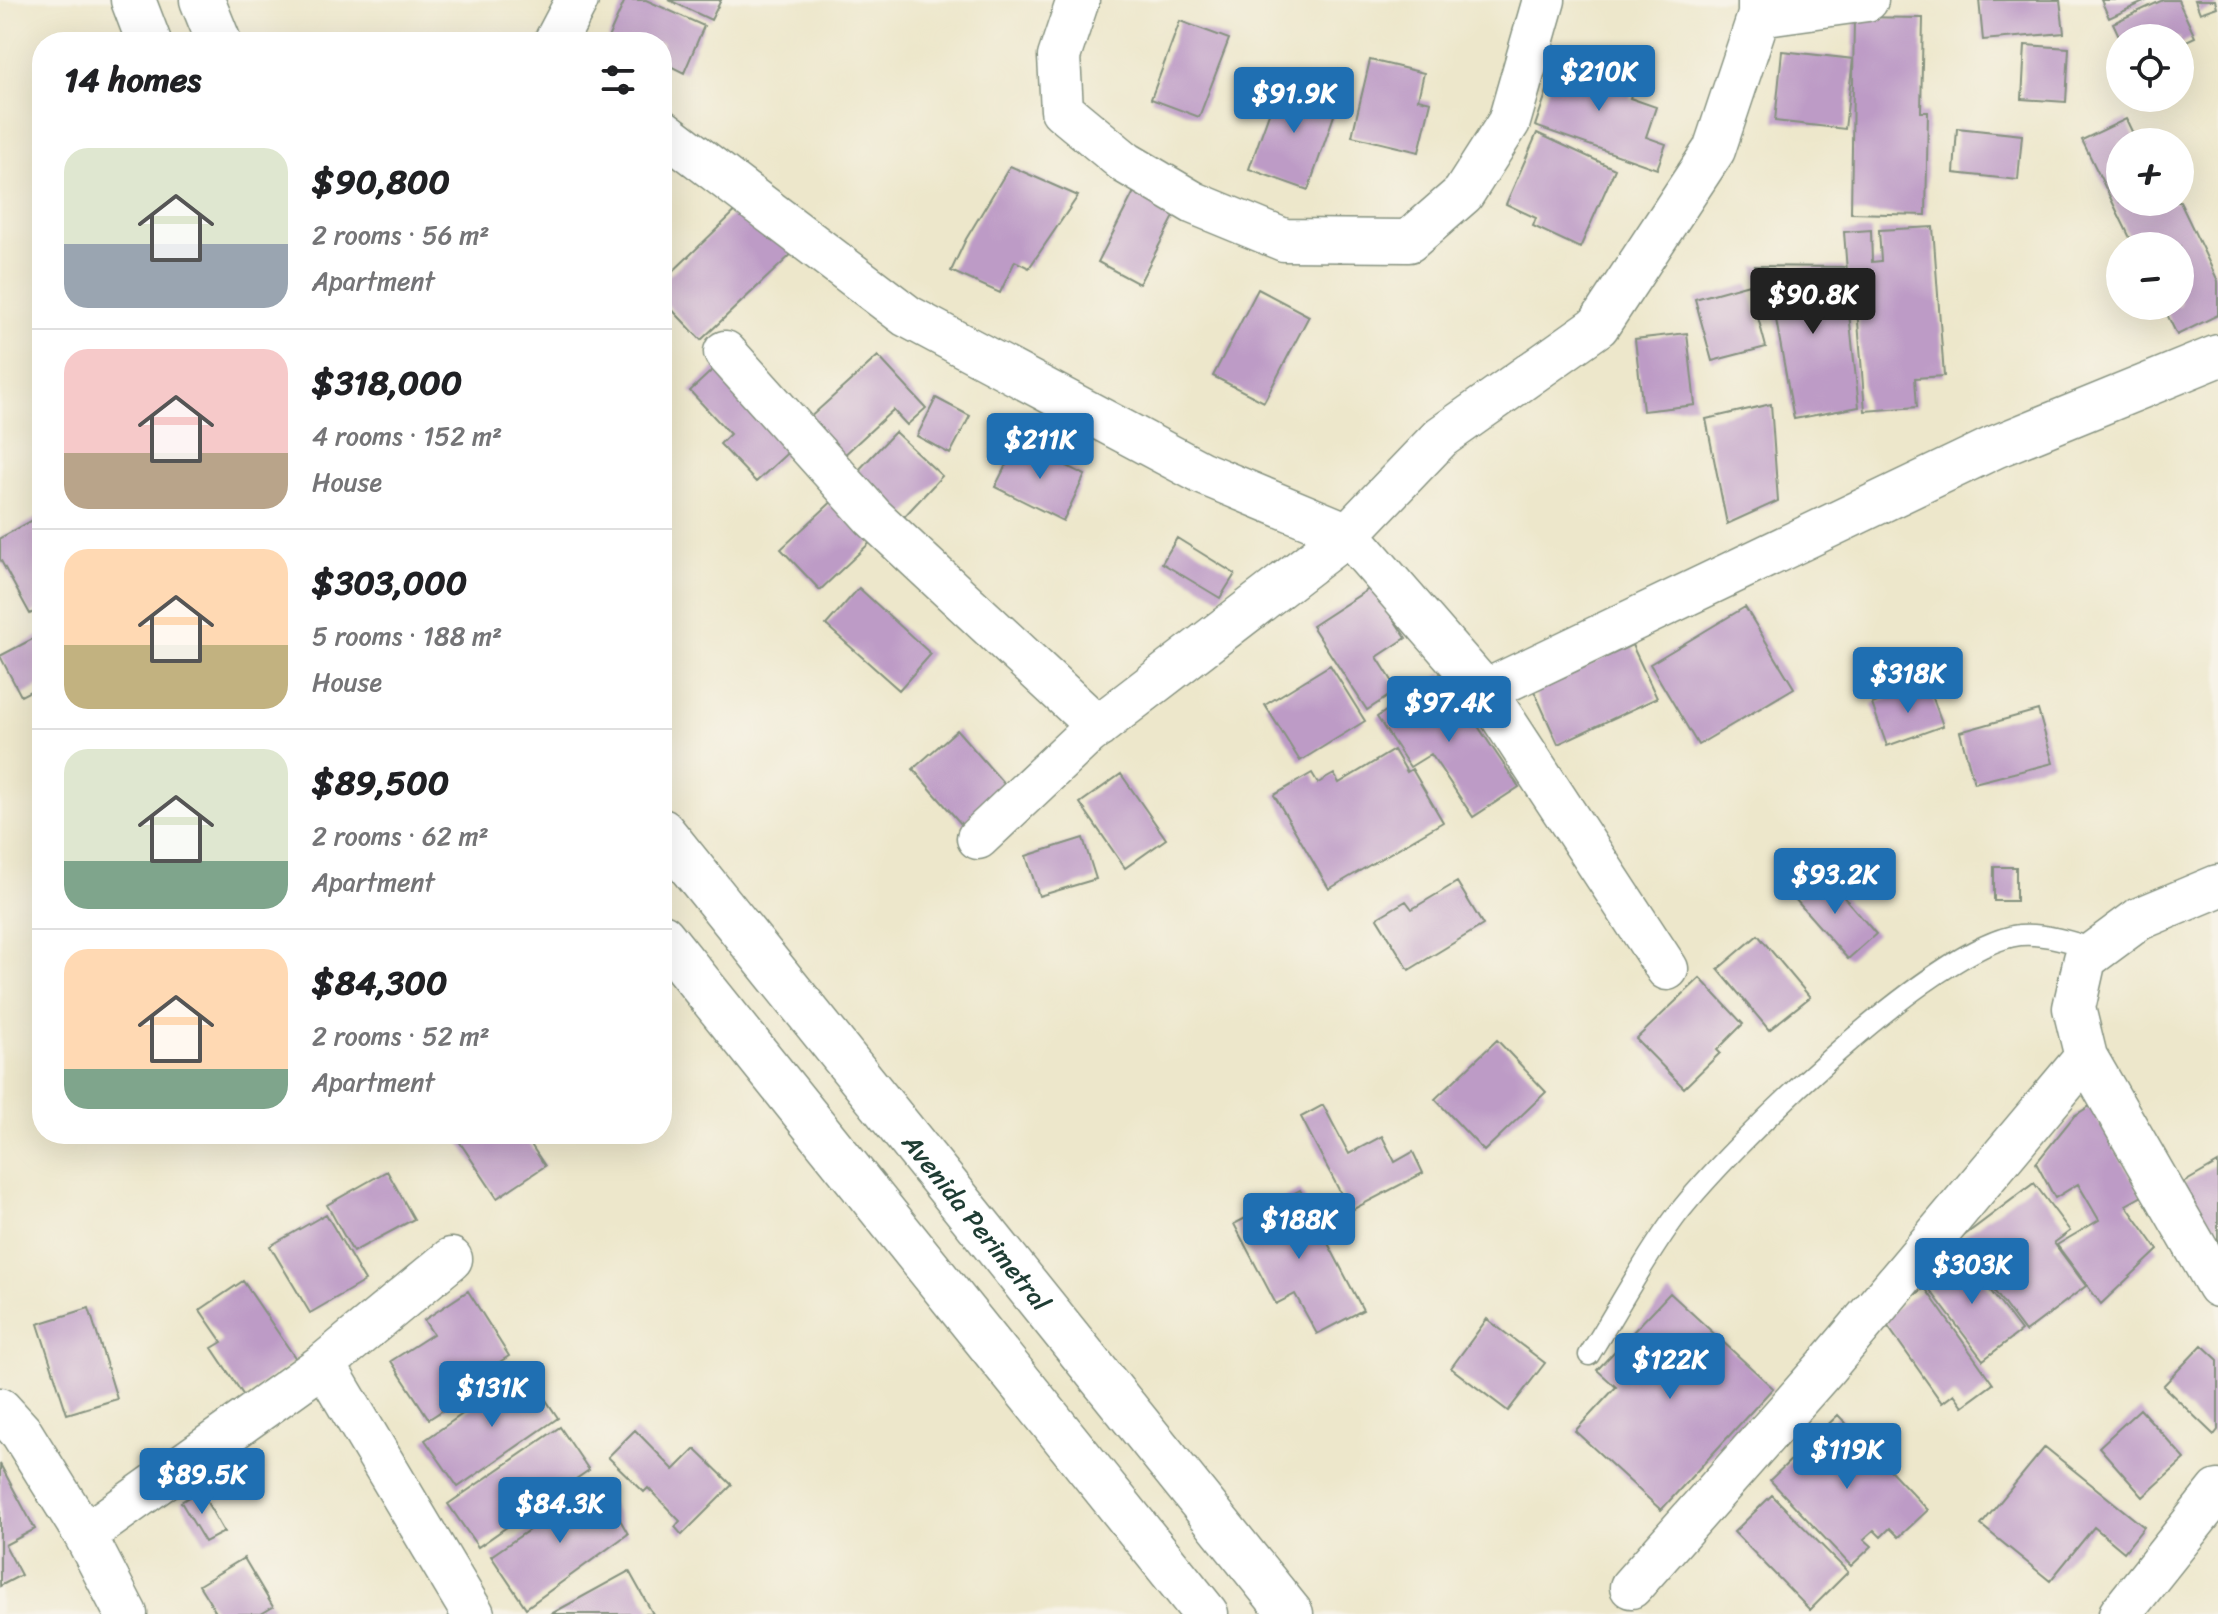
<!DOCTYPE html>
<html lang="en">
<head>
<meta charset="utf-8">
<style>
  :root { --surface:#fff; --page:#f6f6f6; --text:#202124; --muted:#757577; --line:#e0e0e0; --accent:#1f6fb2 }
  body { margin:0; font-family:Sriracha,sans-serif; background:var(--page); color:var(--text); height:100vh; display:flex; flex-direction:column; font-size:30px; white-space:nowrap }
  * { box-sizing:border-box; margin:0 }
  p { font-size:26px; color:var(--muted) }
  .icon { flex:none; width:44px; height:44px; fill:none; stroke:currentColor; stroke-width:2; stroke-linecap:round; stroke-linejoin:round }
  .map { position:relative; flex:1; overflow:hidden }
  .sheet { position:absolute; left:32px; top:32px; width:640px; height:1112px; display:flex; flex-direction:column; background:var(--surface); border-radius:32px; box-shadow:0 8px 32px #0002 }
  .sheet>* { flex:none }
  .fabs { position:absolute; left:2106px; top:24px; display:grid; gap:16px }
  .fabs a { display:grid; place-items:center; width:88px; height:88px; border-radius:50%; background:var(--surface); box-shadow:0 8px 32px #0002; font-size:40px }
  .price { position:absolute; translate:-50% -68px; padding:0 18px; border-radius:8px; background:var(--accent); color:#fff; font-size:26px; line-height:52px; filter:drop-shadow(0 2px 4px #0008) }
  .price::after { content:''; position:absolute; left:50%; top:48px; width:24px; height:18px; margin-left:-12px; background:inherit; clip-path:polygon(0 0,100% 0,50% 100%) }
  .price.on { background:#222; color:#fff }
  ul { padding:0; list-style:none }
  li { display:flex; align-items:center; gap:24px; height:200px; padding:0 32px }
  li+li { border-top:2px solid var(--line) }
  li span { display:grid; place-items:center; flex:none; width:224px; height:160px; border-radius:24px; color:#555 }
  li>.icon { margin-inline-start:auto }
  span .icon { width:96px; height:96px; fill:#fffc; stroke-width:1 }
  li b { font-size:34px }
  h2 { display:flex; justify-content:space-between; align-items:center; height:96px; padding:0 32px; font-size:34px }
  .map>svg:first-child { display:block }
</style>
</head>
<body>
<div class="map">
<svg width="2218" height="1614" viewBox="0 0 2218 1614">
  <rect width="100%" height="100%" fill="#f7f3e8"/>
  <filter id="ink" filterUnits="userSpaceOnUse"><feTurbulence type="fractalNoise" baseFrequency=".0125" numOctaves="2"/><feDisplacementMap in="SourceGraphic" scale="16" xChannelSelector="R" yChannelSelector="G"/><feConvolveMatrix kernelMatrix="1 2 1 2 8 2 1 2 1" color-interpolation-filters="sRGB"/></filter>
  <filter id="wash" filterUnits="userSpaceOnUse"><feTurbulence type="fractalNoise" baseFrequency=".006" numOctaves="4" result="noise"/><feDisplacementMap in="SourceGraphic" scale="32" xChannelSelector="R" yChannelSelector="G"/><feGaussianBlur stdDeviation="1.8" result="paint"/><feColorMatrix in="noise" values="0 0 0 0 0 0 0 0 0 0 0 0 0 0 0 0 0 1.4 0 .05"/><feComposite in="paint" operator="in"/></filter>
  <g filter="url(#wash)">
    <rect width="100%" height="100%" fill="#ede7cb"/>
    <g id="blocks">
      <path fill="#bd9bc6" d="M625 0H646L704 26 684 73 662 62V42H618L608 38Z
        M669 0H721L711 20Z
        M1979 0H2060L2064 33 1983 40Z
        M2101 0H2148L2109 18Z
        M2163 0H2178L2195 37 2180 44V38H2120L2113 23Z
        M2195 0H2215L2217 7 2200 13Z
        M1854 17 1923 18 1921 112H1928L1926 215 1851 213Z
        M1180 21 1229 39 1199 117 1151 99Z
        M2025 45 2069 48 2066 102 2022 99Z
        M1782 51 1853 59 1845 129 1775 121Z
        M1559 56 1635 82 1630 98 1656 107 1646 137 1666 144 1657 169 1535 126Z
        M1370 60 1424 73 1418 99 1431 102 1419 152 1352 136Z
        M1281 80 1339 101 1308 190 1249 169Z
        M2126 119 2137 142H2120V202H2180L2218 281V315L2177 335 2163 306H2180V246H2134L2082 140Z
        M1957 128 2022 135 2018 180 1954 173Z
        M1537 133 1615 169 1580 248 1533 226 1536 218 1506 204Z
        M1010 166 1078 196 1029 268 1015 261 1000 293 951 271 966 239Z
        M1137 186 1178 209 1139 284 1098 262Z
        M749 198 797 249 701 340 662 299V282Z
        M1933 227 1944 376 1915 378 1917 407 1865 411 1856 296 1849 297 1844 232 1871 230 1872 262 1881 261 1879 230Z
        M1755 266 1844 267 1859 407 1794 419 1773 303 1761 305Z
        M1749 284 1766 347 1712 361 1695 299Z
        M1258 289 1309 316 1264 402 1213 376Z
        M1687 333 1695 405 1643 411 1635 339Z
        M878 356 926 408 907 425 893 410 841 458 807 420Z
        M721 362 797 444 756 482 720 444 730 434 690 391Z
        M936 398 970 416 950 454 917 436Z
        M1771 404 1778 501 1727 524 1706 419Z
        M895 432 942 476 902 519 854 475Z
        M1018 441 1085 475 1063 521 995 487Z
        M838 496 876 537 820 590 781 549Z
        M42 515V608L30 614 0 559V538Z
        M1177 538 1235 574 1220 598 1162 563Z
        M1372 587 1406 638 1377 657 1398 690 1367 710 1312 626Z
        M859 588 931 654 899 690 826 625Z
        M1745 607 1794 688 1698 745 1650 664Z
        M42 634V685L21 696 0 656Z
        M1632 645 1657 698 1558 744 1534 691Z
        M1330 665 1365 721 1300 761 1265 705Z
        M1442 673 1519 787 1473 817 1431 754 1410 767 1377 717Z
        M1928 684 1943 726 1887 746 1872 704Z
        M2038 710 2053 763 1974 783 1960 732Z
        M957 730 1006 786 962 825 913 769Z
        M1394 750 1407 772 1412 769 1443 822 1329 889 1274 795 1312 773 1318 783 1334 774 1339 783Z
        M1121 774 1166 839 1125 868 1080 803Z
        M1083 838 1096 879 1039 896 1026 856Z
        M1994 867H2016V901H1994Z
        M1823 873 1876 934 1848 959 1795 899Z
        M1457 882 1483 925 1409 970 1377 918 1406 901 1412 909Z
        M1758 935 1810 997 1769 1030 1718 969Z
        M1700 978 1743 1024 1717 1050 1720 1053 1684 1088 1636 1039Z
        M1497 1040 1546 1092 1484 1151 1435 1099Z
        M1323 1105 1349 1154 1382 1136 1395 1162 1413 1152 1423 1173 1350 1211 1301 1117Z
        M2090 1106 2142 1196 2126 1205 2158 1250 2101 1304 2057 1245 2099 1220 2078 1184 2055 1198 2036 1163 2074 1116Z
        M463 1134H524L545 1166 497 1198 457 1138Z
        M2218 1163V1245L2183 1183Z
        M387 1171 414 1219 353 1252 327 1205Z
        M2034 1183 2070 1231 2054 1243 2086 1286 2025 1332 1957 1241Z
        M1300 1190 1363 1310 1317 1334 1295 1294 1276 1304 1234 1224Z
        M326 1214 365 1281 310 1313 270 1246Z
        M1962 1253 2021 1331 1983 1360 1924 1282Z
        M243 1281 296 1359 244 1396 212 1348 222 1342 200 1310Z
        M1925 1288 1993 1384 1963 1406 1954 1394 1942 1403 1882 1318Z
        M468 1291 509 1356 476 1377 482 1385 429 1419 391 1361 433 1334 424 1320Z
        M1670 1293 1773 1388 1661 1510 1575 1431 1616 1387 1597 1370Z
        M89 1308 117 1399 67 1414 38 1324Z
        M1487 1319 1545 1363 1508 1411 1451 1368Z
        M2202 1345 2218 1360V1430L2214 1435 2163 1386Z
        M526 1370 558 1418 458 1487 425 1440Z
        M2140 1409 2185 1459 2143 1497 2099 1447Z
        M1838 1415 1928 1510 1899 1537 1890 1528 1881 1537 1874 1530 1864 1539 1872 1546 1851 1566 1770 1480Z
        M560 1427 589 1470 478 1547 448 1504Z
        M635 1430 674 1470 695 1449 732 1485 682 1535 675 1527 680 1521 648 1488 644 1492 608 1457Z
        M2045 1447 2144 1527 2124 1552 2094 1527 2050 1581 1981 1525Z
        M0 1464 35 1529 5 1545 21 1575 0 1586Z
        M599 1482 628 1534 526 1608 491 1556Z
        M200 1490 224 1532 205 1542 181 1502Z
        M1772 1495 1848 1572 1810 1610 1734 1532Z
        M244 1558 273 1607 261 1614H217L199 1585Z
        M629 1571 653 1614H551Z"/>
    </g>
  </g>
  <g filter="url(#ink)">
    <use href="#blocks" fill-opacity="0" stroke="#869280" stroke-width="2"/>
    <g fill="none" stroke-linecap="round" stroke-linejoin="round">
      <g stroke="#869280" stroke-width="23">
        <path id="service" d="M1589 1355C1618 1309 1644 1259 1676 1216 1729 1147 1936 944 2020 935 2044 933 2074 942 2096 950"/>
      </g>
      <g stroke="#869280" stroke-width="45">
        <path id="minor" d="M1078 0 1059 57 1062 110 1126 163 1194 203 1284 240 1409 241 1463 194 1509 122 1544 0
          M1759 15 1867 0
          M555 42 577 0
          M662 130 907 316 1202 473 1348 534 1485 691 1667 969
          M725 352 873 517 1098 727
          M1485 691 1995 447 2218 356
          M978 838 1088 734 1348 534 1441 437 1598 326 1714 150 1759 15V0
          M2086 1057 2218 1286
          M324 1364 473 1614
          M0 1409 21 1432 85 1535 126 1614
          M85 1535 324 1364 451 1259
          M1631 1587 1825 1368 2086 1057 2074 1008 2085 959 2139 919 2218 886
          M2120 1614 2218 1491"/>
      </g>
      <g stroke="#869280" stroke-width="47">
        <g id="primary">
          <path d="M133 0 149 42"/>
          <path d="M202 0 219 42"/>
          <path id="s1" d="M662 831 1291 1614"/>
          <path d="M662 936 1206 1614"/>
        </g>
      </g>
      <use href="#service" stroke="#fff" stroke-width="20"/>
      <use href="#minor" stroke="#fff" stroke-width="42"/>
      <use href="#primary" stroke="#fff" stroke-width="44"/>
    </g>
  </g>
  <g text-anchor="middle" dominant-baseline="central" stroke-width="6" stroke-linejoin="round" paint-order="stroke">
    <g font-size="26" fill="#1f3d34" stroke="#f7f3e8">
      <text stroke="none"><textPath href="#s1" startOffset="502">Avenida Perimetral</textPath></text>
    </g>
  </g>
</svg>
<div class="fabs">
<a><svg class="icon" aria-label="locate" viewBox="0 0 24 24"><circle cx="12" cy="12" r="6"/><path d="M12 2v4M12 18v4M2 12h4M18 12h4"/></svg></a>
<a>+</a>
<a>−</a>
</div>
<b class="price" style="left:1599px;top:113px">$210K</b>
<b class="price" style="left:1294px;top:135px">$91.9K</b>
<b class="price on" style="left:1813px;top:336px">$90.8K</b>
<b class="price" style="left:1040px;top:481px">$211K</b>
<b class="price" style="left:1908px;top:715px">$318K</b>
<b class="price" style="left:1449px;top:744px">$97.4K</b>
<b class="price" style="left:1835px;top:916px">$93.2K</b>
<b class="price" style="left:1299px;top:1261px">$188K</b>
<b class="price" style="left:1972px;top:1306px">$303K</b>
<b class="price" style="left:1670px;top:1401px">$122K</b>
<b class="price" style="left:492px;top:1429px">$131K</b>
<b class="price" style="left:1847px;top:1491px">$119K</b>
<b class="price" style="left:202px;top:1516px">$89.5K</b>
<b class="price" style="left:560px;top:1545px">$84.3K</b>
<section class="sheet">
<h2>14 homes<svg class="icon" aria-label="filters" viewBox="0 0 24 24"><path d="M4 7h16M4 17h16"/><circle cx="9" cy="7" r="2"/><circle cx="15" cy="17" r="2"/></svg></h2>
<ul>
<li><span style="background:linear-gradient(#dfe7d0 60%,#9aa5b1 0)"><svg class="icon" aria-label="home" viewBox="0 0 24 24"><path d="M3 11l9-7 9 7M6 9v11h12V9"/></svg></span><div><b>$90,800</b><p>2 rooms · 56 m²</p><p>Apartment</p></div></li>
<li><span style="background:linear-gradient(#f6c9c9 65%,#b9a48a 0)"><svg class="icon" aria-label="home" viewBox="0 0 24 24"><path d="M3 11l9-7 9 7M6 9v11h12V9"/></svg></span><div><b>$318,000</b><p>4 rooms · 152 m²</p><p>House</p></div></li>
<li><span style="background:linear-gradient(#ffd9b3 60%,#c2b280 0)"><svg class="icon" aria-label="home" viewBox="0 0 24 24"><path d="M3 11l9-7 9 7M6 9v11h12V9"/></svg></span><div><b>$303,000</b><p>5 rooms · 188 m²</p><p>House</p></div></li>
<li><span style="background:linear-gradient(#dfe7d0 70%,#7fa58c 0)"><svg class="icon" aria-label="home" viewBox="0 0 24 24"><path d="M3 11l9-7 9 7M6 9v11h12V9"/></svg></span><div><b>$89,500</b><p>2 rooms · 62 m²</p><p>Apartment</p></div></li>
<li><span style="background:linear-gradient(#ffd9b3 75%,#7fa58c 0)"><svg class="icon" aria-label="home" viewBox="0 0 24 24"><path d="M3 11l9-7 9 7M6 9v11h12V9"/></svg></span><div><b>$84,300</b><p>2 rooms · 52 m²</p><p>Apartment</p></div></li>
</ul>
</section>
</div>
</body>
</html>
